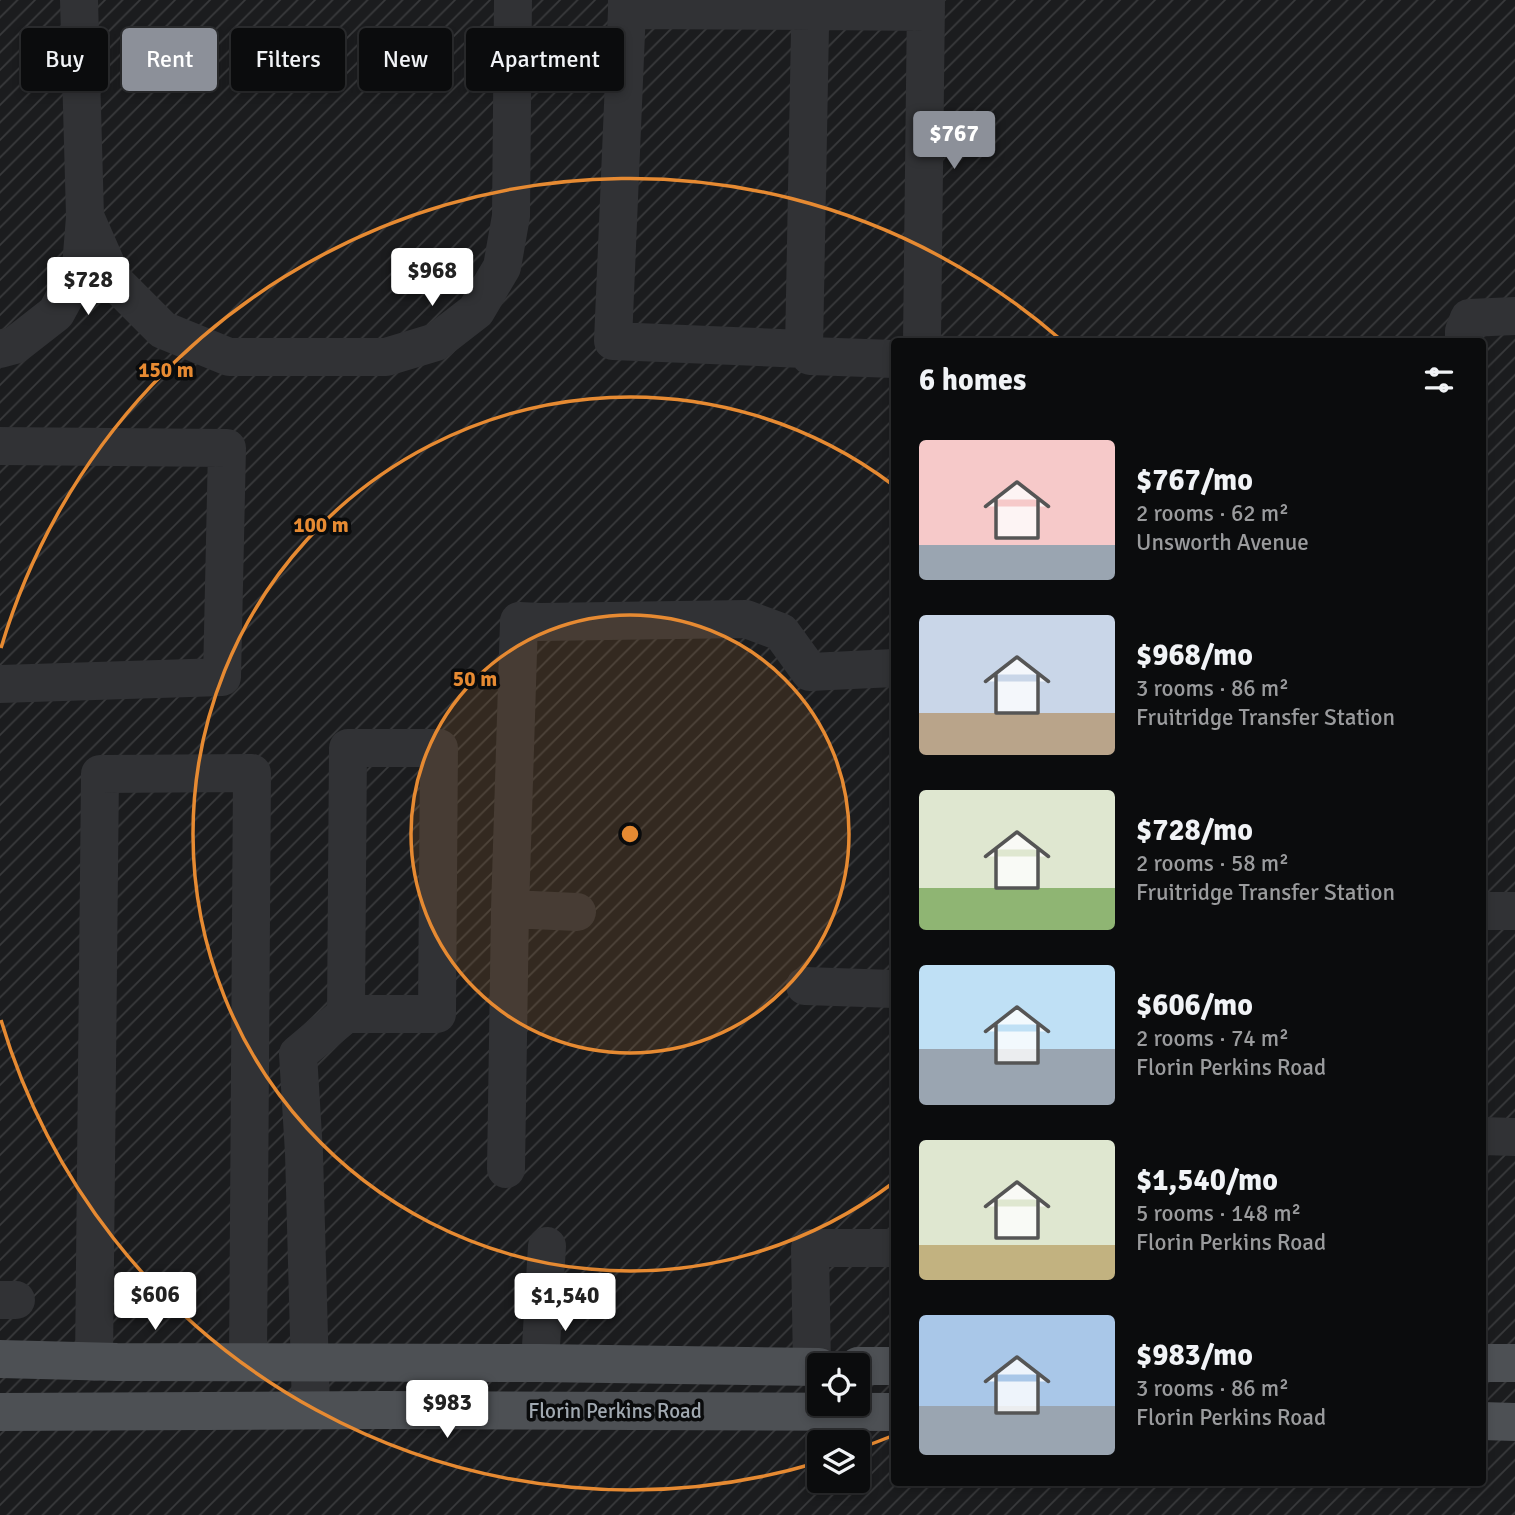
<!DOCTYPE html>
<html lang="en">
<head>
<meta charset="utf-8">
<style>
  :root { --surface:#0b0c0d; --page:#191a1b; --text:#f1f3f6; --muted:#9a9b9d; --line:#2b2c2e; --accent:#8c9099 }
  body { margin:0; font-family:Signika,sans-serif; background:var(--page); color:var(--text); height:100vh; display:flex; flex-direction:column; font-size:26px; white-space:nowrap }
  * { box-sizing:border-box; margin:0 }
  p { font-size:23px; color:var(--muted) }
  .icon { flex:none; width:38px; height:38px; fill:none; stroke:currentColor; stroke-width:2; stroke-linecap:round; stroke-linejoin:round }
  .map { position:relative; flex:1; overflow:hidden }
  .panel { position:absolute; left:891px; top:338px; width:595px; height:1148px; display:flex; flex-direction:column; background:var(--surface); border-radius:7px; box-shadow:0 4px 10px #0003,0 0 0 2px var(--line) }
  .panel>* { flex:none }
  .banner { position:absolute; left:21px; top:28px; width:665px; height:63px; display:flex; gap:14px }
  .buttons { position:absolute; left:807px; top:1353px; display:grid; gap:14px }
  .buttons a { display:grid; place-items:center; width:63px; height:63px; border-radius:7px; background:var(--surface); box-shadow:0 4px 10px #0003,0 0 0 2px var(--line); font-size:35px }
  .price { position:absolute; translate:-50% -60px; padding:0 16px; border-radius:7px; background:#fff; color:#222; font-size:23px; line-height:46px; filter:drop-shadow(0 2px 4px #0008) }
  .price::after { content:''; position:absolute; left:50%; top:42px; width:21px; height:16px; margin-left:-10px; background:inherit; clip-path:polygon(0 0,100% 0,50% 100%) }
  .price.current { background:var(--accent); color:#fff }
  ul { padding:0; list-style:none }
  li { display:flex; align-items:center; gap:21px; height:175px; padding:0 28px }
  li span { display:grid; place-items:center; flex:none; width:196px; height:140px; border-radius:7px; color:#555 }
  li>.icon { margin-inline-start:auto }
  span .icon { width:84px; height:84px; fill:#fffc; stroke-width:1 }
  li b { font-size:30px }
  h2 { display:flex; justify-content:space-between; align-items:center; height:84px; padding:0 28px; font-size:30px }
  .chip { padding:0 24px; border-radius:7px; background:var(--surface); box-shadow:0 4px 10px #0003,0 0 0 2px var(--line); font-size:24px; line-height:63px }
  .chip.current { background:var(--accent); color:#fff }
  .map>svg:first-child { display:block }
</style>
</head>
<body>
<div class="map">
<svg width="1515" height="1515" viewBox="0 0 1515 1515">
  <defs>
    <pattern id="industrial-furrows" width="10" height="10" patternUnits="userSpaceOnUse" patternTransform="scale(1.75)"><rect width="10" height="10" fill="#1b1c1e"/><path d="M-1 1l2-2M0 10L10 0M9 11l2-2" fill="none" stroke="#393a3c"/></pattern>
  </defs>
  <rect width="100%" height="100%" fill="#0f1011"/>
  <path fill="url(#industrial-furrows)" fill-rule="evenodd" d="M0 0H1515V1515H0ZM894 341H1482V1482H894ZM819 1365H858V1404H819ZM819 1442H858V1480H819Z"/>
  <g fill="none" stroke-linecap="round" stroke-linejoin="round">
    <path stroke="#313235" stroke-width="38" d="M79 0 85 216 113 280 163 330 229 357H386L436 342 476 311 502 267 511 216 513 0
      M627 0V10L816 11
      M627 10 613 341 804 349
      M922 341 926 0
      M1464 341V331L1469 318 1515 316
      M0 349 15 345 56 313 81 267 85 217
      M894 359 810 356 804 349 810 28 816 11 926 12
      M0 446 227 448 222 677 0 684
      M348 748H439L437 1014H346Z
      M1482 911H1515
      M577 912 510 909 519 621 540 622 746 619 781 632 810 672 894 668
      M805 986 894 989
      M1482 1136 1515 1137
      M506 1169 510 909
      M0 1300H16
      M94 1362 100 774 252 773 248 1362
      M540 1363 547 1246
      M812 1367 810 1248H894
      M311 1410 304 1153 298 1054 346 1014"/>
    <path stroke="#4d5054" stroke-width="38" d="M0 1359 117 1362 540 1363 819 1367
      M1482 1363H1515
      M858 1366H894
      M0 1412 381 1410 894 1412
      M1482 1421 1515 1422"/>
  </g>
  <circle cx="630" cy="834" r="219" fill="#e68a32" fill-opacity=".12"/>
  <g fill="none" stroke="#e68a32" stroke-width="3.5">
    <circle cx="630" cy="834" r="219"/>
    <path d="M893 1183A437 437 0 1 1 893 485"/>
    <path d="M892 1436A656 656 0 0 1 860 1448M816 1463A656 656 0 0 1 1 1020M1 648A656 656 0 0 1 1060 339"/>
  </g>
  <g text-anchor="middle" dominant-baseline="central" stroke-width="7" stroke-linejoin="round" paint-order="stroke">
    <g font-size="21" fill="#a1a9b1" stroke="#0a0b0c">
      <text x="615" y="1411">Florin Perkins Road</text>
    </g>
  </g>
  <circle cx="630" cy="834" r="10" fill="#e68a32" stroke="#0a0b0c" stroke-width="3.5"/>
  <g font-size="21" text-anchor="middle" font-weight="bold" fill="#e68a32" stroke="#0a0b0c" stroke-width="7" stroke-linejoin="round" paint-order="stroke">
    <text x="166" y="377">150 m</text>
    <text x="321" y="532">100 m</text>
    <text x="475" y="686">50 m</text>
  </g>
</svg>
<div class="buttons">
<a><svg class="icon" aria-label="locate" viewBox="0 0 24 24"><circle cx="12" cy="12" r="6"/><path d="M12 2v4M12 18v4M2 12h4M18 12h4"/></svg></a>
<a><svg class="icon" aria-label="layers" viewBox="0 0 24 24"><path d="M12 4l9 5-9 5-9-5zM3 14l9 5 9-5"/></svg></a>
</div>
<b class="price current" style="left:954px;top:171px">$767</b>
<b class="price" style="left:432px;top:308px">$968</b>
<b class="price" style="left:88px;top:317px">$728</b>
<b class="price" style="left:155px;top:1332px">$606</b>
<b class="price" style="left:565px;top:1333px">$1,540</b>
<b class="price" style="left:447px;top:1440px">$983</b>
<div class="banner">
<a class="chip">Buy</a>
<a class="chip current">Rent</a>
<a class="chip">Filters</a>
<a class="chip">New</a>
<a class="chip">Apartment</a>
</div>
<section class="panel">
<h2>6 homes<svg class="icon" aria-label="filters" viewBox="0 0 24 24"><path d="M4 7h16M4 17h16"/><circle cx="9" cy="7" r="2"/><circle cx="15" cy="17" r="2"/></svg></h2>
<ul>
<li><span style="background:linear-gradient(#f6c9c9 75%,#9aa5b1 0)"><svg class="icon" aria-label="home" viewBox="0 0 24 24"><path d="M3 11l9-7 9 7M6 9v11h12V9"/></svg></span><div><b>$767/mo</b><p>2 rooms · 62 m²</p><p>Unsworth Avenue</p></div></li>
<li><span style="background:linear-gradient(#c9d6e8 70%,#b9a48a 0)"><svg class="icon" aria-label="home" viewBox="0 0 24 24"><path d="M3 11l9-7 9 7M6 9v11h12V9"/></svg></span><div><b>$968/mo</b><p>3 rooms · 86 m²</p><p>Fruitridge Transfer Station</p></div></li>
<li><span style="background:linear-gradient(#dfe7d0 70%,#8fb573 0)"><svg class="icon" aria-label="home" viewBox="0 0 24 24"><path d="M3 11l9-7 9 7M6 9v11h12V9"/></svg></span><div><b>$728/mo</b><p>2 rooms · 58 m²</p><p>Fruitridge Transfer Station</p></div></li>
<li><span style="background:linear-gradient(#bfe0f5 60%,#9aa5b1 0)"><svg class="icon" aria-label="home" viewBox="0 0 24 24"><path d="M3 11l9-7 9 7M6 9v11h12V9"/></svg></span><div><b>$606/mo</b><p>2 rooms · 74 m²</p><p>Florin Perkins Road</p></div></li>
<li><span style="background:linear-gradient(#dfe7d0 75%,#c2b280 0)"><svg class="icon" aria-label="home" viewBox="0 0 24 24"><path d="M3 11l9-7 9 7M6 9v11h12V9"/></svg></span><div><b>$1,540/mo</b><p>5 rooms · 148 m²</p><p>Florin Perkins Road</p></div></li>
<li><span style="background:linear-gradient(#a9c7e8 65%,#9aa5b1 0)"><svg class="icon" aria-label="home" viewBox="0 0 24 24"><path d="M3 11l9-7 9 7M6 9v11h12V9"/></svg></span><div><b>$983/mo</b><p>3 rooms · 86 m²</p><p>Florin Perkins Road</p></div></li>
</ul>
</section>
</div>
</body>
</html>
